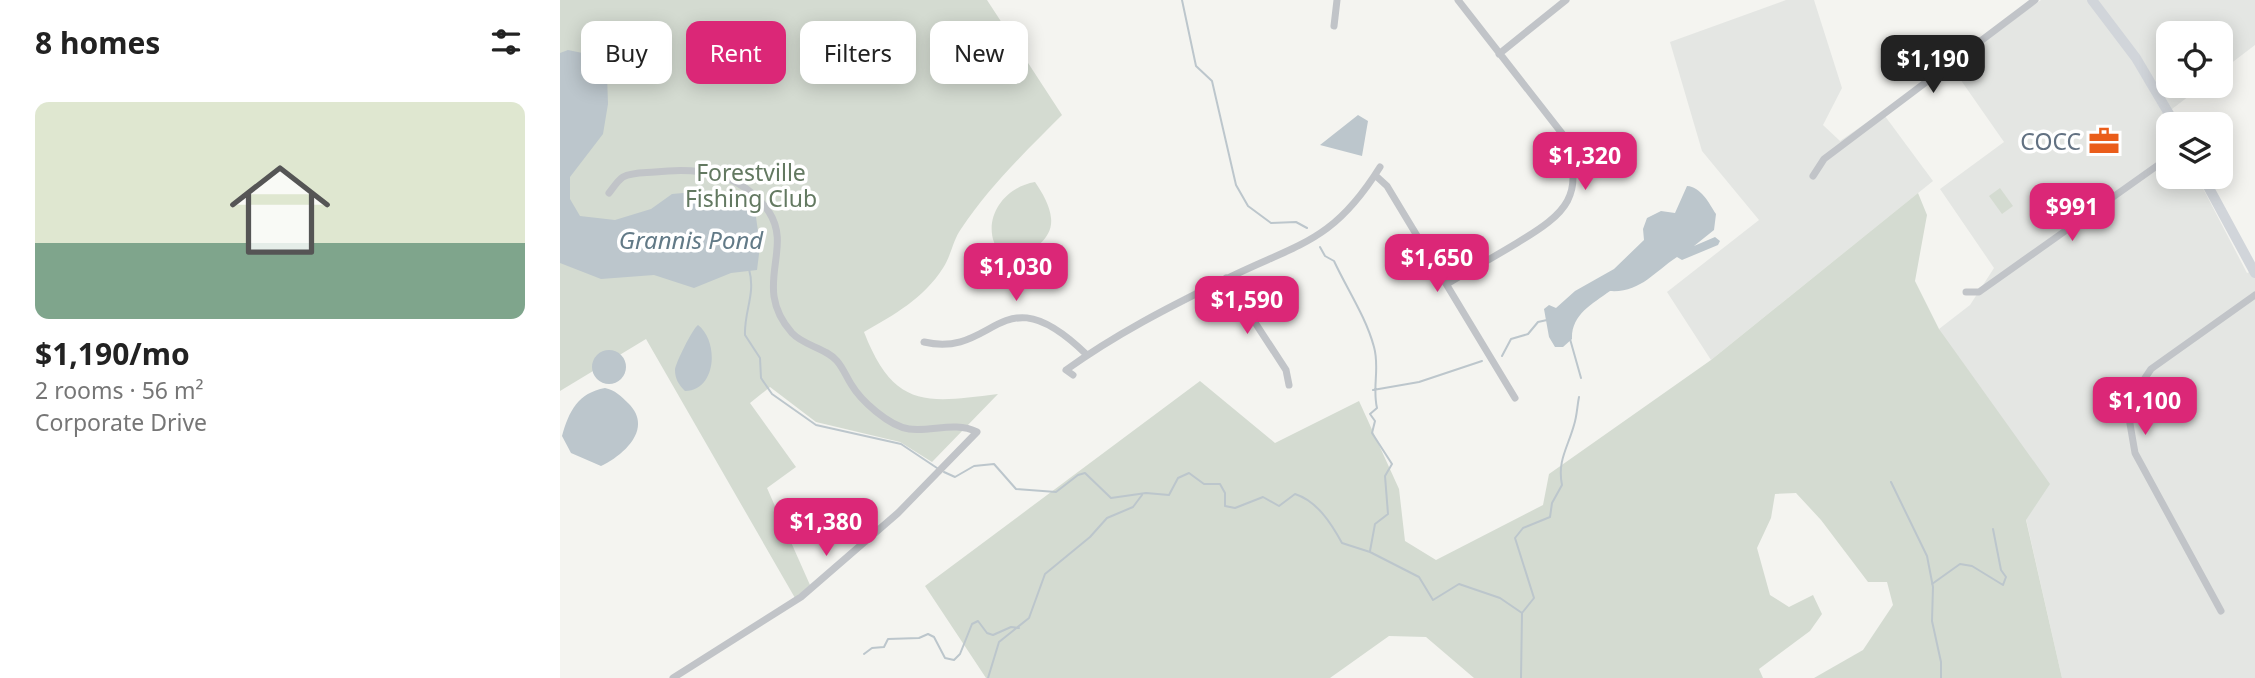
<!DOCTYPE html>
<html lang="en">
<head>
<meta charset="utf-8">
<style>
  :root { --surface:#fff; --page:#f2f2f2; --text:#222; --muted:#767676; --accent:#db2777 }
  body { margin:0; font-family:"Noto Sans",sans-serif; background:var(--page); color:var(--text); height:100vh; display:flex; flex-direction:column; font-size:26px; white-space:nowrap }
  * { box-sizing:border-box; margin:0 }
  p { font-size:23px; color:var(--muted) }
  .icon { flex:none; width:38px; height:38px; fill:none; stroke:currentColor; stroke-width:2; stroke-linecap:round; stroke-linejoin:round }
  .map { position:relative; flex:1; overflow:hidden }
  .panel { display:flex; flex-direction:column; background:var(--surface); width:560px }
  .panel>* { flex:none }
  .top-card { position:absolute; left:21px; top:21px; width:665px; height:63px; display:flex; gap:14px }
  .buttons { position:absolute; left:1596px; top:21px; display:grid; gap:14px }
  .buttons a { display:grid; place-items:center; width:77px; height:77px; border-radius:14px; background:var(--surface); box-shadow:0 4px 18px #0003; font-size:35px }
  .price { position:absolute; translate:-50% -60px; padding:0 16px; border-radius:14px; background:var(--accent); color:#fff; font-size:23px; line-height:46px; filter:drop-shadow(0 2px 4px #0008) }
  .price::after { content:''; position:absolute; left:50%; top:42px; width:21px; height:16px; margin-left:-10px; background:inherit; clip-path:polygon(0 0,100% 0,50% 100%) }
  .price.selected { background:#222; color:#fff }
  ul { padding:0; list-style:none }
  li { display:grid; align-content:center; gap:14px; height:371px; padding:0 35px }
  li span { display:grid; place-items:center; height:217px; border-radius:14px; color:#555 }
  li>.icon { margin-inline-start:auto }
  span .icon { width:126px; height:126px; fill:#fffc; stroke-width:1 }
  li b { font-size:30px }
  h2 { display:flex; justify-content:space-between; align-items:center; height:84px; padding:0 35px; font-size:30px }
  .pill { padding:0 24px; border-radius:14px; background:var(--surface); box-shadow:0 4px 18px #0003; font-size:24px; line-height:63px }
  .pill.selected { background:var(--accent); color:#fff }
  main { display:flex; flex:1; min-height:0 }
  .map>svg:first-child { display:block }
</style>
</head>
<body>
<main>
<section class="panel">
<h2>8 homes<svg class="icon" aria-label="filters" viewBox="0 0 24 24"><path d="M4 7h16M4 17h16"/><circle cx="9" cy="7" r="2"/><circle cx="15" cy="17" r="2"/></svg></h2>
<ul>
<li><span style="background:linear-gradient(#dfe7d0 65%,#7fa58c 0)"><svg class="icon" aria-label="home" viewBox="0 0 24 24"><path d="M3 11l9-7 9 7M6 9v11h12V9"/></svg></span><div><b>$1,190/mo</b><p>2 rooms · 56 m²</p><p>Corporate Drive</p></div></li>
</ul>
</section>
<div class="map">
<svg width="1695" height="678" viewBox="0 0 1695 678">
  <rect width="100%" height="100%" fill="#f4f4f0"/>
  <path fill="#e4e6e3" d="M1226 0H1254L1282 88 1263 125 1280 141 1322 112 1373 181 1151 360 1107 292 1199 220 1142 151 1110 42Z
    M1481 0H1695V45L1661 71V33H1608V86H1642L1603 116 1608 125V177H1637L1687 273 1695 270V678H1502L1466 519 1379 329 1410 305 1434 268 1380 189 1444 142 1391 66Z"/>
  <path fill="#d4dbd1" d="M0 0H427L502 115C466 151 429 187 401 229 393 240 391 256 383 268 364 298 334 315 304 332 334 409 366 403 438 394L372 462 340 442 256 422 210 387 190 403 236 467 207 488 250 585 235 598 86 339 0 391Z
    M475 182C482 192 490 206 491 218 494 242 463 259 443 257 417 228 439 188 475 182Z
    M1440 188 1453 206 1442 214 1429 196Z
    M1358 193 1367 215 1355 281 1379 329 1490 484 1466 520 1502 678H1254L1303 650 1333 605 1327 582H1308L1261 520 1236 493 1215 494 1211 518 1197 548 1210 595 1229 607 1253 595 1262 614 1250 631 1199 669 1203 678H914L866 637 829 636 770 678H426L365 586 640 381 715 443 799 401 839 489 845 541 876 560 983 505 989 474 1151 360Z"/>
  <path fill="#bcc6cc" d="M8 50 32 55 47 75 48 104 43 134 10 177V199L20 216 55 220 91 209 112 194 146 191 177 196 196 217 200 246 197 270 171 273 134 288 94 275 41 279 0 263V53Z
    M798 115 808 121 802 156 760 145Z
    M1127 186C1141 187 1149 203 1156 214L1154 230 1134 246 1155 237 1160 241 1158 245 1122 260 1117 257C1094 272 1080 293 1050 291 1032 304 1011 315 1012 339L1003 347H995L989 337 984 309 989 305 996 308 1015 291 1054 269 1084 240 1083 229 1087 218 1101 211 1115 213Z
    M138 325C159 341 157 390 125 391 119 385 115 379 115 370 115 364 133 328 138 325Z
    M32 367a17 17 0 1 1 34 0a17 17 0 1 1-34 0Z
    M45 388C55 390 61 396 68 403 94 428 64 455 41 466L11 453 2 436C9 411 18 393 45 388Z"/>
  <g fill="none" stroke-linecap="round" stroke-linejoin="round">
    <path stroke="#bcc6cc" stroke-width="2" d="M622 0 636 66 652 81 676 185 688 206 711 223 736 222 747 228
      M760 247 765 256 774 261C787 289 806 317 814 347 820 368 812 387 817 408L810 414 815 421 812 433 832 464 825 476 828 514 815 524 810 551
      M189 269C196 294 184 311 185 335L200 358 201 378 212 394 256 425 341 444 377 468
      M1010 339 1021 378
      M942 356 951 339 968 334 978 322 987 320
      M813 390 859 382 922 361
      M384 472 395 477 414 466 434 464 456 489 496 492 518 475 525 473 551 498 586 493 609 495 618 478 629 473 644 484H660L665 493V506L675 508 703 497 719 506 735 494C757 501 771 523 782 543L810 552 859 577 873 600 899 584 940 598 962 613 961 678
      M1331 482 1367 556 1373 587 1372 621 1381 662V678
      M1372 584 1400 564 1412 566 1443 585 1446 577 1441 570 1433 529
      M962 613 974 598 955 538 963 528 990 517 992 503 1002 485C997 461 1008 447 1014 425 1017 416 1017 407 1019 397
      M304 654 312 648 324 647 328 639 359 638 368 634 374 637 385 658 394 660 400 654 412 624 418 621 427 633 433 635 451 627 459 628
      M428 678 439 642 469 618 485 574 530 537 547 518 573 507 582 495"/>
    <path stroke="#c1c4c8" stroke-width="7" d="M774 26 777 0
      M939 54 1006 0
      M815 175 827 186 955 398
      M1253 176 1264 159 1475 0
      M49 193C53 188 58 180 63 177 72 172 85 173 95 172 139 167 181 172 209 212 234 250 191 287 232 333 244 346 266 348 277 361 283 368 286 376 291 384 301 401 329 426 349 429 372 432 395 421 417 432L338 513 241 597 113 678
      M666 278 726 370 729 385
      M887 284C910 270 934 257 957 243 1007 213 1026 196 1004 136L898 0
      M1406 292H1419L1608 158
      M364 342C437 359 440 270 527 355
      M513 375 506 370C556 334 609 307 664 280 738 243 772 244 820 167
      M1661 611 1575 453 1569 418 1575 393 1591 369 1695 295"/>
    <path stroke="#d1d5da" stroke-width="10" d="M1532 0 1576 58 1615 124
      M1643 177 1695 273"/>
  </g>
  <defs>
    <g id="office-bare" transform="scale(2.415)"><path d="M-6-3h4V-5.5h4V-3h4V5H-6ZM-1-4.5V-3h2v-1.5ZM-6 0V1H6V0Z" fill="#ea5d1a" stroke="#fff" stroke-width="2.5" paint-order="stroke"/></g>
  </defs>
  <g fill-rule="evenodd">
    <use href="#office-bare" x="1544" y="141"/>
  </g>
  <g text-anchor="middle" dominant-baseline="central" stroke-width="7" stroke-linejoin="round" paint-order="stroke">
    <g font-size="23" fill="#627182" stroke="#fff" text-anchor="end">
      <text x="1521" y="141">COCC</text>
    </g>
    <g font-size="23" fill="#637961" stroke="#fff">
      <text x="191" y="172">Forestville<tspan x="191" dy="26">Fishing Club</tspan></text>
    </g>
    <g font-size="24" font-style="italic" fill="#627a87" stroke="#fff">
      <text x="131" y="239">Grannis Pond</text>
    </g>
  </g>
</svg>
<div class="buttons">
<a><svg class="icon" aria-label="locate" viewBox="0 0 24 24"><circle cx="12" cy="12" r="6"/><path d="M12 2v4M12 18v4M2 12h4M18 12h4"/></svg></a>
<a><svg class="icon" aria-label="layers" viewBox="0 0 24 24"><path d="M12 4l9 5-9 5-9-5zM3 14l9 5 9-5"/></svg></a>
</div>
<b class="price selected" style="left:1373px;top:95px">$1,190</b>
<b class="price" style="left:1025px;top:192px">$1,320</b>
<b class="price" style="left:1512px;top:243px">$991</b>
<b class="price" style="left:877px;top:294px">$1,650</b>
<b class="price" style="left:456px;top:303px">$1,030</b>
<b class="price" style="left:687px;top:336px">$1,590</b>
<b class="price" style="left:1585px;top:437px">$1,100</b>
<b class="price" style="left:266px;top:558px">$1,380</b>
<div class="top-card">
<a class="pill">Buy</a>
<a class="pill selected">Rent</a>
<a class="pill">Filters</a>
<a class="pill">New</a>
</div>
</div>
</main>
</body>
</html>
